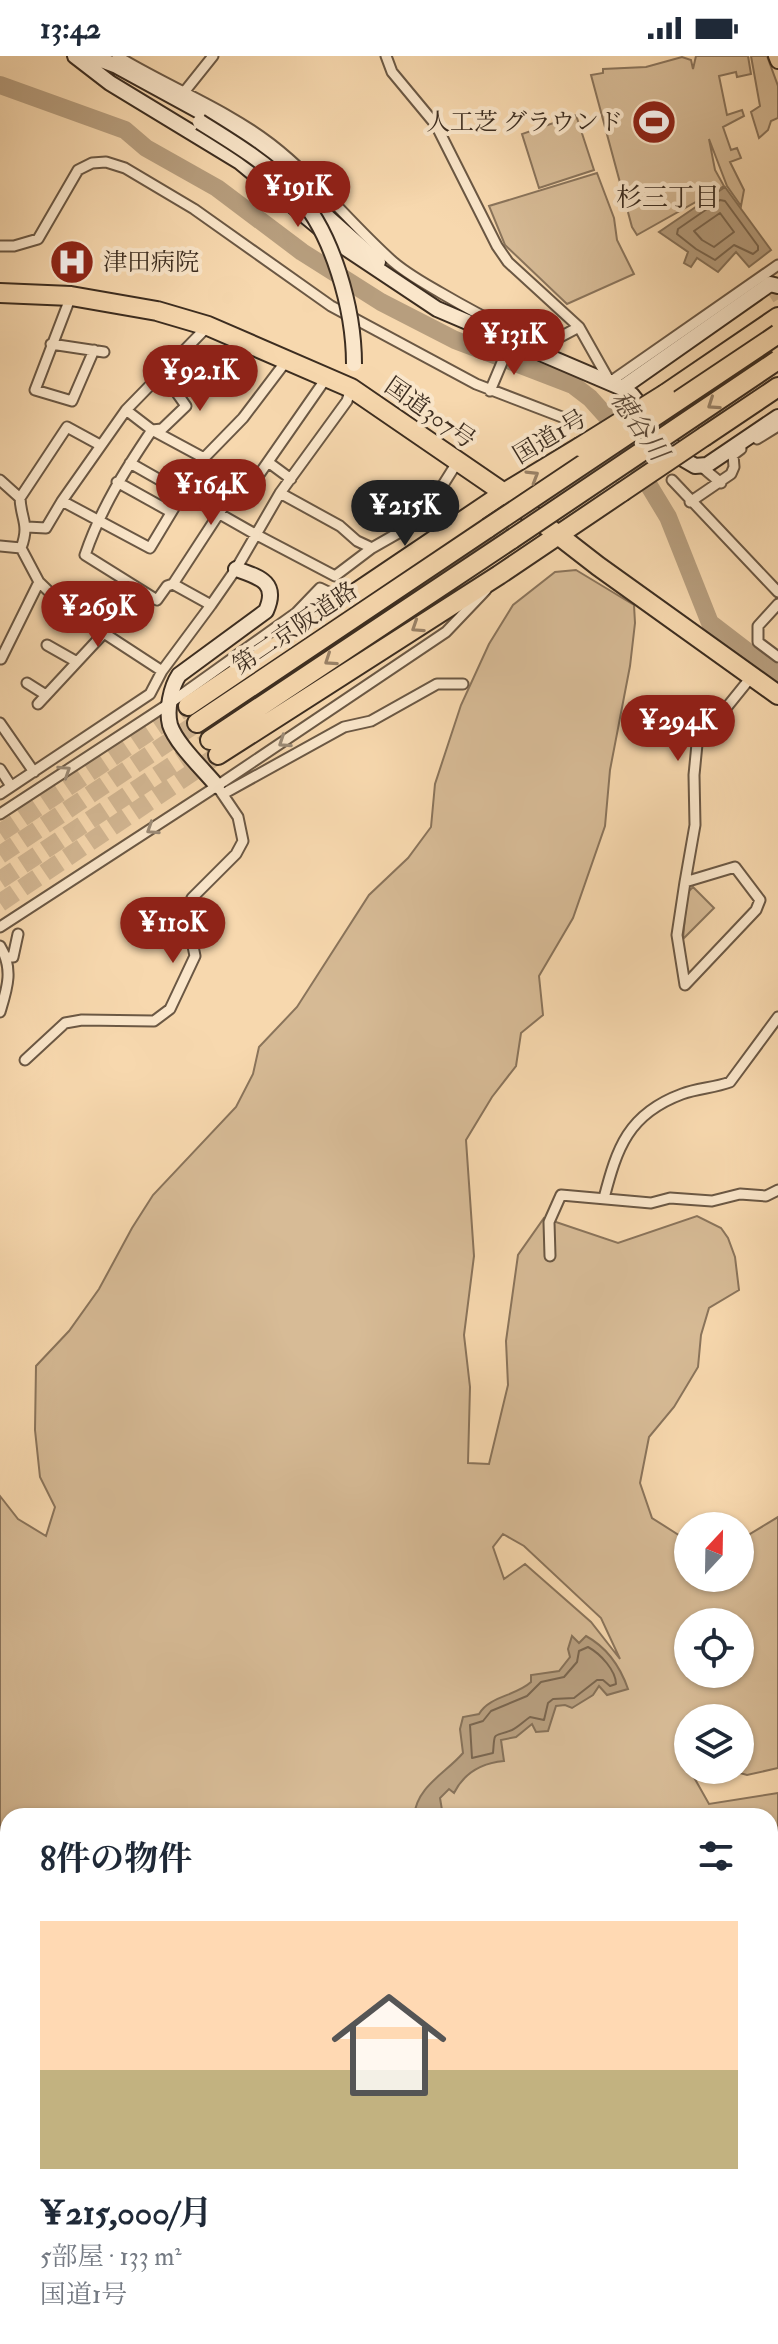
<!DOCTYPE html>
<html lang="ja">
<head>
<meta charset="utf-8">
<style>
  :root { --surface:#fff; --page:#f6f6f7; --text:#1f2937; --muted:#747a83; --accent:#8f2418 }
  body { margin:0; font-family:"IM FELL Double Pica","Noto Serif JP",serif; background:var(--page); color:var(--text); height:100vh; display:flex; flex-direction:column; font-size:30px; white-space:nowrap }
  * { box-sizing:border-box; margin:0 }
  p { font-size:26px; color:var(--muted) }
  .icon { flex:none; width:44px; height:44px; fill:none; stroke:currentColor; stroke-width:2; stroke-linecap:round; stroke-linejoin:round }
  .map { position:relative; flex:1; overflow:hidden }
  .sheet { position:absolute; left:0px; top:1752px; width:778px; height:536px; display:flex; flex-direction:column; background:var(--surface); border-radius:24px 24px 0 0; box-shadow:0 2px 6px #0004 }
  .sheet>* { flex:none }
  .needle { width:52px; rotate:22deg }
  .tools { position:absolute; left:674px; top:1456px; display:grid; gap:16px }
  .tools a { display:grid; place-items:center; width:80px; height:80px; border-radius:50%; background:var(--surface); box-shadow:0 2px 6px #0004; font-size:40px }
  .price { position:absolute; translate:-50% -68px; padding:0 18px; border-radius:28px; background:var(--accent); color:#fff; font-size:26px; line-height:52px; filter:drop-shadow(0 2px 4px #0008) }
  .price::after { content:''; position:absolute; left:50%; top:48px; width:24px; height:18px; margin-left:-12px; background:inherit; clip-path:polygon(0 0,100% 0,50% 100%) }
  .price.selected { background:#222; color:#fff }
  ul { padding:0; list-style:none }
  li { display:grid; align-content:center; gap:16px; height:424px; padding:0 40px }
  li span { display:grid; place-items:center; height:248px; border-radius:0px; color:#555 }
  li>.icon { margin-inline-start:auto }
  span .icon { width:144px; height:144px; fill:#fffc; stroke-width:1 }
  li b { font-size:34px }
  h2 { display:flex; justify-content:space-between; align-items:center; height:96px; padding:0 40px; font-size:34px }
  .status { display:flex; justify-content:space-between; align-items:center; height:56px; padding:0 40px; background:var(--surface); direction:ltr }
  .status svg { height:22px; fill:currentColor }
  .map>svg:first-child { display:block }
</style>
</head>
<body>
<div class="status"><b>13:42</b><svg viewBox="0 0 49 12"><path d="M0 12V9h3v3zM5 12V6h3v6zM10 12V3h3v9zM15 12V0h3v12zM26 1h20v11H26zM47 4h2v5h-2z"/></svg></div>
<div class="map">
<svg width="778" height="2288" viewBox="0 0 778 2288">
  <rect width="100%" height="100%" fill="#f7d8ae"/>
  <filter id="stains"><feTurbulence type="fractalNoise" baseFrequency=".0025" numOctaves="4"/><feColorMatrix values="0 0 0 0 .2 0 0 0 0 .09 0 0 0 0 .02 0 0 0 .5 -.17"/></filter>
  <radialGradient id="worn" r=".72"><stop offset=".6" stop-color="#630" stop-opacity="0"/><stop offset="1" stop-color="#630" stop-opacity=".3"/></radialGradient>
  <path fill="#d7bb96" stroke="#8a745b" stroke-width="2" fill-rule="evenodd" d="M696 0H748L751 18 737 21 736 16 719 20 727 59 742 54 744 60 723 71 731 94 737 92 741 102 730 106 744 134 741 150 727 130 709 83 715 114 724 130 637 179 632 171 591 19 603 17V13L646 11 682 1 691 4 693 13Z
    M751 0H767L778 30V62L771 65 768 74 759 82 751 56 760 50Z
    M576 59 594 114 539 132 522 78Z
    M597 117 614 162 617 184 634 218 567 248 505 189 489 150Z
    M576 514 634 549 635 567 630 610 610 714 605 770 573 862 539 920 543 959 521 977 516 1010 492 1041 466 1084 474 1200 464 1279 470 1331 468 1407 489 1408 508 1329 506 1285 518 1199 544 1162 618 1187 697 1160 721 1172 728 1182 735 1201 739 1234 709 1252 701 1279 698 1311 674 1351 649 1381 640 1427 652 1462 688 1485V1522H740V1484L778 1461V1712L747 1719 729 1714H740V1662H688V1698L678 1693 709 1748 778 1737V1920L770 1916V1760H8V2221L0 2232V1440L18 1463 46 1480 55 1451 40 1421 35 1374 36 1310 69 1275 99 1233 132 1172 153 1139 236 1051 253 1018 259 991 297 951 369 839 408 802 431 771 435 728 461 649 489 588 513 549 555 516ZM503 1478 524 1490 601 1562 620 1603 591 1566 525 1508 504 1523 493 1491ZM688 1566H740V1618H688Z
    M693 831 714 852 683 883 687 837Z
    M8 2230V2280H296L294 2288H0V2237Z
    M305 2280H557L562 2288H304Z"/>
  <path fill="#b79e7e" stroke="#867158" stroke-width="2" d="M725 131 771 194 749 211 736 196 718 216 697 202 691 211 684 207 688 196 659 176Z
    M572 1580 579 1587 586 1580C608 1592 620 1610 628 1633L607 1639 599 1630 593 1639 572 1652 565 1649 556 1650 548 1675 536 1676 532 1668 516 1681 501 1684 504 1705C482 1707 464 1717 454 1737L449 1733 440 1742 443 1760H414C417 1730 446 1717 463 1697L460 1673 463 1661 479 1658C489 1640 516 1640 531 1626V1619L559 1615 570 1601 568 1593Z"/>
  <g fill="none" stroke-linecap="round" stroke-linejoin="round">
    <path stroke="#7a664f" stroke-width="2" d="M720 144 725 145 758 190V194L753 198 734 189 715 204 696 193 677 178 678 173Z
      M720 157 734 176 714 191 702 184 694 175Z
      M588 1591C601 1598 616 1615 616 1628L610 1630 603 1624H597L574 1642 553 1643 548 1647 544 1664 530 1661C524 1665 518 1671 512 1674 492 1682 495 1674 493 1697L472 1702 470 1669 483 1665 491 1655 527 1640 541 1626 564 1621 577 1606 579 1595Z"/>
    <path stroke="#b79e7e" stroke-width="18" d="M0 29 125 74 146 92 217 132 302 196 381 246 455 284 573 329 590 342 608 362 668 461 710 567 778 619"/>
    <path stroke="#d2b692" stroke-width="9" stroke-dasharray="9 4.5" stroke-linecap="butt" d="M765 225 778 245"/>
    <path stroke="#d2b692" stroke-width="18" stroke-dasharray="18 9" stroke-linecap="butt" d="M0 777 188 650
      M0 799 197 667
      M0 824 210 684
      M0 847 218 699"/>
    <g stroke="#6b5844" stroke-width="13">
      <path id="street" d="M117 0C168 31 224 52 271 88 315 122 349 166 390 203 405 217 424 227 441 237 477 258 507 274 545 289L579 271
        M386 0 392 16 436 69 497 190 508 206 579 271 610 326 778 209
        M185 35 213 0
        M0 190H14L38 183 78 114 92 107 106 106 125 112 194 153 331 250 476 328 567 363
        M71 240 35 334 72 345 94 294
        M51 288 104 296
        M162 316 186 350 162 373 152 374C125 414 101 452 85 499L157 544 167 530 173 528 235 433
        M490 335 511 285
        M126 354 152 374 204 402
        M757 383 778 370
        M268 406 291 423
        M130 407 255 478 335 520 372 492 421 464 458 405
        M702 411 721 427
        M256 423 327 321
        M0 424 20 442C21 464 30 468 21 492L39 526 67 553 162 615
        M672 424 778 536
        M117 426 171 456
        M280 437 340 470 357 485 372 492
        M20 442 67 371 100 389
        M62 445 150 492 204 402 243 362 287 304
        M690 446 731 418 734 411 733 399 741 393
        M27 471 46 472 62 445 126 354 208 270
        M0 490 21 492
        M173 528 211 549 236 513 280 437 347 345 351 332
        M778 548 758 570V586L778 601
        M47 589 77 606
        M1 603 39 526
        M27 627 46 639
        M38 648 104 577
        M0 667 34 716
        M0 713 11 730
        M0 738 150 638 162 615 211 549
        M223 738 344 671 371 665 437 628H463
        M0 758 170 647 296 557 320 532 345 544
        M735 811 760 844 756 854 685 929 677 879 685 826Z
        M685 826 695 769 694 719 697 688 752 620
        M0 871 217 730 446 576 486 534
        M0 890C14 913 7 933 0 956
        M7 901H13L18 878
        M25 1004 65 967 82 964 154 965 170 953 195 900 186 856 192 842 236 798 243 785 238 761 217 730
        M604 1142C617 1092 628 1058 682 1038 698 1032 714 1032 730 1026L778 961
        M550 1200 549 1166 561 1139 651 1147 670 1142 712 1145 740 1138 766 1140 778 1134"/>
    </g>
    <g stroke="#3c2d20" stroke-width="18">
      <path id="secondary" d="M75 0 110 27 240 106 338 187 437 253 622 332 632 339 683 403 695 410 707 409 778 361
        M91 0 117 10 258 87 277 102 315 150 378 206
        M622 332 770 228 778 230
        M217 730C205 715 176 688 170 669 166 654 171 631 179 619L266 555C279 526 259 521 236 513"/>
    </g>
    <g stroke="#3c2d20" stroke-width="18">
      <path id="primary" d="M776 0 778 5"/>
    </g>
    <g stroke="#3c2d20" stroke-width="22">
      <path id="highway" d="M0 237 71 240 157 255 208 270 351 332 504 437 598 510 778 639
        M665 338 778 261
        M705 380 778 331
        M188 650 504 437 580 391
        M197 667 488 472
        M210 684 512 483
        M218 699 499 519 622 436"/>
    </g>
    <use href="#street" stroke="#fae6ca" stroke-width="9"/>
    <use href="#secondary" stroke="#fae6ca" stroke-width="14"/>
    <use href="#primary" stroke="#f7d8ae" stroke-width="14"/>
    <use href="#highway" stroke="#f7d8ae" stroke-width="18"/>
    <g stroke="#3c2d20" stroke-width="18" stroke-linecap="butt">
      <path id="secondary-bridge" d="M200 66C234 87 267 107 295 136 333 176 354 254 354 308"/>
    </g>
    <g stroke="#3c2d20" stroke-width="22" stroke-linecap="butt">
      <path id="highway-bridge" d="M580 391 665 338
        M622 436 705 380
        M488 472 778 278
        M512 483 778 304"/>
    </g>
    <use href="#secondary-bridge" stroke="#fae6ca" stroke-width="14"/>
    <use href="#highway-bridge" stroke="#f7d8ae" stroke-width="18"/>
  </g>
  <defs><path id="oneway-chevron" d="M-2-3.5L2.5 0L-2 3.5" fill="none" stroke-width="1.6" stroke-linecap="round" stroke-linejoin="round" transform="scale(2)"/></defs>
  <g stroke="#9a8267">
    <use href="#oneway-chevron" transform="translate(713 348) rotate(146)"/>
    <use href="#oneway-chevron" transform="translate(533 420) rotate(-31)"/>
    <use href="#oneway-chevron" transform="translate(417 571) rotate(147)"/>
    <use href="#oneway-chevron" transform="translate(330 604) rotate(146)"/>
  </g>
  <g stroke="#9b8a75">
    <use href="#oneway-chevron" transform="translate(284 686) rotate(146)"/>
    <use href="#oneway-chevron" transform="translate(65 715) rotate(-33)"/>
    <use href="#oneway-chevron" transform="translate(152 773) rotate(147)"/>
  </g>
  <defs>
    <g id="stadium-disc" transform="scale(2.3)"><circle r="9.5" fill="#8f2418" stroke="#fae6ca"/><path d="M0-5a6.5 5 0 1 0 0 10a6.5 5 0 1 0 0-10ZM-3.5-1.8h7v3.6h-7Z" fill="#fff"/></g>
    <g id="hospital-disc" transform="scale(2.3)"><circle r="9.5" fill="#8f2418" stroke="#fae6ca"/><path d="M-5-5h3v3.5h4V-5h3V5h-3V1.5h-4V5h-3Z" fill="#fff"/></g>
  </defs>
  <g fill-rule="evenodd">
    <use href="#stadium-disc" x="654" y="66"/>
    <use href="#hospital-disc" x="72" y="206"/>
  </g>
  <g text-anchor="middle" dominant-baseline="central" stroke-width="8" stroke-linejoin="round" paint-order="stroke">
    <g font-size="24" fill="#3c2d20" stroke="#fae6ca" text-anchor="end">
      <text x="623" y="66">人工芝 グラウンド</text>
      <text x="103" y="206" text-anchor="start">津田病院</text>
    </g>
    <g font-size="24" fill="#3c2d20" stroke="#fae6ca">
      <text transform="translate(430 357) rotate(35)">国道307号</text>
      <text transform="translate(550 381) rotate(-31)">国道1号</text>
      <text transform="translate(295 572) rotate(-34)">第二京阪道路</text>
    </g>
    <g font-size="26" fill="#3c2d20" stroke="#fae6ca">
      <text x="668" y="142">杉三丁目</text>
    </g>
    <g font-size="26" font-style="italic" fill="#5b4938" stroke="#fae6ca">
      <text transform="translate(639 370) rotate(55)">穂谷川</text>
    </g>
  </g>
  <rect width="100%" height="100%" filter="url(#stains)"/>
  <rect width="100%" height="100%" fill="url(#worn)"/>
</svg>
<div class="tools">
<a><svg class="needle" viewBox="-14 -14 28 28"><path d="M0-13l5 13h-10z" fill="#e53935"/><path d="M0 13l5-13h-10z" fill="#747a83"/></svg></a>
<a><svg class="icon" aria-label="locate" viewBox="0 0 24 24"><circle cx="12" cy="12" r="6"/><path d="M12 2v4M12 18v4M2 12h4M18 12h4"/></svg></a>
<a><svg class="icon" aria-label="layers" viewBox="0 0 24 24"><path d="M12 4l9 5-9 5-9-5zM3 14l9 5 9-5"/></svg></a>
</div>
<b class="price" style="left:298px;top:173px">¥191K</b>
<b class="price" style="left:514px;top:321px">¥131K</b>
<b class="price" style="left:200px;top:357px">¥92.1K</b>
<b class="price" style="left:211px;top:471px">¥164K</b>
<b class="price selected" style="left:405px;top:492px">¥215K</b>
<b class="price" style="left:98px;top:593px">¥269K</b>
<b class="price" style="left:678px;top:707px">¥294K</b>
<b class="price" style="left:173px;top:909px">¥110K</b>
<section class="sheet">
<h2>8件の物件<svg class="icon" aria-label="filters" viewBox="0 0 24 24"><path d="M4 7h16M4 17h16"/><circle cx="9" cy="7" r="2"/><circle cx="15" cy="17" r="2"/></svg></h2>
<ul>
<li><span style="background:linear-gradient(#ffd9b3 60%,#c2b280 0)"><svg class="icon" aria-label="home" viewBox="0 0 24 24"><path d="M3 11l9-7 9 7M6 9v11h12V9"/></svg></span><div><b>¥215,000/月</b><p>5部屋 · 133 m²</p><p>国道1号</p></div></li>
</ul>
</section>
</div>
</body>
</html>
